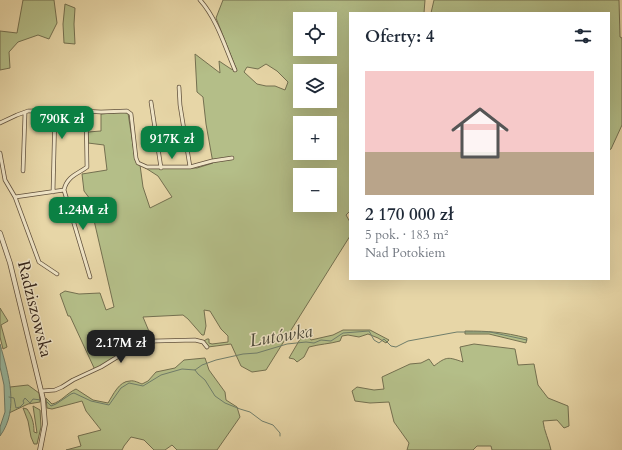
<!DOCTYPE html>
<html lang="pl">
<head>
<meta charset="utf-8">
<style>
  :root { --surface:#fff; --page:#f2f2f3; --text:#1f2937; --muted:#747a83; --line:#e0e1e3; --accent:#0b8043 }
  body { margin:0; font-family:Cardo,serif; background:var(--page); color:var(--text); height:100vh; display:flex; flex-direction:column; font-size:15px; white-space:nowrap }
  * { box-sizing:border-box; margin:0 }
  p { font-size:13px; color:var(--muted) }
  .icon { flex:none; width:22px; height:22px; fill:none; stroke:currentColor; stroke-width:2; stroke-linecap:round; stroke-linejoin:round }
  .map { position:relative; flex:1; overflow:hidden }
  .sheet { position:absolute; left:349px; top:12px; width:261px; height:268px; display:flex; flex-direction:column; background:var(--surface); border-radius:0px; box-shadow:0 4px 16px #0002 }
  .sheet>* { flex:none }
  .tools { position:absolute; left:293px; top:12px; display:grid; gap:8px }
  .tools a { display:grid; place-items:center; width:44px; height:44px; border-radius:0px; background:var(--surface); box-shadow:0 4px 16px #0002; font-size:20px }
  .price { position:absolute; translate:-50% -34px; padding:0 9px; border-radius:8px; background:var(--accent); color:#fff; font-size:13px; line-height:26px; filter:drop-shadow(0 1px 2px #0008) }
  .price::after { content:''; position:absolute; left:50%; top:24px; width:12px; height:9px; margin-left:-6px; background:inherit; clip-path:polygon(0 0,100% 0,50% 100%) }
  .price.current { background:#222; color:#fff }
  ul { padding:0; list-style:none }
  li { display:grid; align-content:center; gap:8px; height:212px; padding:0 16px }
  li+li { border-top:1px solid var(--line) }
  li span { display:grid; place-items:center; height:124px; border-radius:0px; color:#555 }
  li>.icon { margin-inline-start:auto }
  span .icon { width:72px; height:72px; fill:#fffc; stroke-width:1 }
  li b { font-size:17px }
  h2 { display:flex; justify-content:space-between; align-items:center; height:48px; padding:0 16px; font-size:17px }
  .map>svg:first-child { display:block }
</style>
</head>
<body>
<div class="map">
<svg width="622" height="450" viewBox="0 0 622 450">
  <rect width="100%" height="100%" fill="#e7d6a7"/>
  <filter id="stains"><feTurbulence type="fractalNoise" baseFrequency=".005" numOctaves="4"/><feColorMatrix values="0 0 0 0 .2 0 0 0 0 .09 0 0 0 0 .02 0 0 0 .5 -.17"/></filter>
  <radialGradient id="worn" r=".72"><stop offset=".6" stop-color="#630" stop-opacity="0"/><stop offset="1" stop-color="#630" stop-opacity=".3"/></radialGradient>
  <path fill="#b4be88" stroke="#747050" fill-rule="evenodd" d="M23 0H54L57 23 49 39 38 35 18 42 9 52 10 68 0 70V31L17 33Z
    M223 0H425L424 13H350V211L346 215 350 222V236L266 370 252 372 241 366 231 344 208 347 204 341 207 339H209V343L212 344 228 342V336L221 329 210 311 204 310 206 326 204 335H202L188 319 183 315 143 317 153 341 145 343 95 370 70 316H68L60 294 65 291 79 294 100 293 106 310 114 307 93 216 94 214 90 199 84 191 82 174 107 170 104 145 88 143V132L101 131V114L121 112 128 113 135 158 140 165 143 187 150 208 172 197 158 176 144 167 197 168 213 163 206 124 203 97 197 92 195 54 220 73 219 61 231 69 237 71 216 18ZM300 19H330V49H300ZM266 64 277 71 288 82 285 90 275 86H266L257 84 244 72 247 67 258 69ZM300 71H330V101H300ZM300 123H330V153H300ZM300 175H330V205H300Z
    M434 0H619L620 37 622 38V125L611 149 609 150V13H431Z
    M65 4 75 8 74 24 75 44 64 43 63 24Z
    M0 308 8 321 1 325 7 347 3 349 0 337Z
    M306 329 311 340 333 335 343 330H370L389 340 386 343 378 338 368 334 359 337 348 335 342 336 340 341C329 344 320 344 309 347L304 357 297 362 294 359 289 358Z
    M465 331C489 331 503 332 527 338L526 343 489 334H465Z
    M474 344 515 349 518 365 534 364 538 385 548 398 568 406 569 426 564 428 557 420 543 421C544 431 549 440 551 450H492L491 446H477L473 450H407L409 443 394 422 389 402 370 403 355 401 352 391 357 387 374 390 384 389 382 377 410 364 421 363 429 359 434 366C447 356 448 357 463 362L460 347Z
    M205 358 209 370 225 392 226 400 237 407 240 417 217 450H177L172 445 165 450H154L144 440 131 437 124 446 122 450H66L81 446 78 436 101 430 86 411 82 401 52 409 47 408 46 398 52 404C61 402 67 393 76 389L93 400 108 403C113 395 119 381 130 381 134 380 139 383 142 384L148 381 156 372 175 368 184 360Z
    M28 385 39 393 40 402 28 404 9 413 10 387Z
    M33 406 40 410 41 427 37 444H34L31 437 28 421 23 408 27 409C32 416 34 423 34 432L37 433Z"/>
  <path fill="#98baa2" stroke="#707e6b" d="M0 344C8 373 20 409 0 436V427L5 412 4 385 0 367Z"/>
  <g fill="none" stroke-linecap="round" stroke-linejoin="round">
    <path stroke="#707e6b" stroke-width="1" d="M195 370 198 374 205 380 215 396 225 403 240 409 250 412 262 421 273 425 280 433V436
      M9 397 14 398 16 408 20 407 24 403 23 401 25 398 30 403 33 399 41 400
      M47 402 51 406 56 404 71 394 74 393 91 401 109 405 121 388 129 383 143 386 161 375 182 369 195 370 202 365 216 360 243 354 257 353 287 344 306 342 314 343 321 340 331 341 343 333 369 331 374 340 379 343 384 339 391 346 396 347 408 341 457 332H490L527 340"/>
    <g stroke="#60503c" stroke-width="4.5">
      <path id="minor" d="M200 0C217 19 225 47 235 70
        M151 102 161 168
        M0 123 17 115 28 111H82L101 112 127 111 131 114 136 158 138 163 147 167H190L180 105 179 87
        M0 153 5 180 15 197 39 262 57 274
        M190 167 212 161 232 158
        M23 171 25 113
        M64 190 90 277
        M64 190C67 176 78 174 87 167L86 111
        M53 192 55 111
        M15 197 64 190
        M42 391 55 390 62 387 73 380 101 367 127 351 155 341 195 340 203 342 207 347"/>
    </g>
    <g stroke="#60503c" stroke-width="5.5">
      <path id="tertiary" d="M0 233 10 263 43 399 45 424 40 450"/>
    </g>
    <use href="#minor" stroke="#efe4c6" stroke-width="3"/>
    <use href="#tertiary" stroke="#efe4c6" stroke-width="4"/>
  </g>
  <g text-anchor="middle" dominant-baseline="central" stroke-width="3" stroke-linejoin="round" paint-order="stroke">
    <g font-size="17" fill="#332318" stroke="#efe4c6">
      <text transform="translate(35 309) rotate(76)">Radziszowska</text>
    </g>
    <g font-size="18" font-style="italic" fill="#4c493a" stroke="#efe4c6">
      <text transform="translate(281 336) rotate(-9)">Lutówka</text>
    </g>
  </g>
  <rect width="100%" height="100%" filter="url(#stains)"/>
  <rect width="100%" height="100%" fill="url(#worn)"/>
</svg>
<div class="tools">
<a><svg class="icon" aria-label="locate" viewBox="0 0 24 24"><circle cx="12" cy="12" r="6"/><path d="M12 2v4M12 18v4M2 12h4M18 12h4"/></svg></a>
<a><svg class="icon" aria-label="layers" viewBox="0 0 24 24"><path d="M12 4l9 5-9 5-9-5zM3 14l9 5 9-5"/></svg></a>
<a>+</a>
<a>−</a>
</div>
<b class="price" style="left:62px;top:140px">790K zł</b>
<b class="price" style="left:172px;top:160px">917K zł</b>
<b class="price" style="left:83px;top:231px">1.24M zł</b>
<b class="price current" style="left:121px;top:364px">2.17M zł</b>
<section class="sheet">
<h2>Oferty: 4<svg class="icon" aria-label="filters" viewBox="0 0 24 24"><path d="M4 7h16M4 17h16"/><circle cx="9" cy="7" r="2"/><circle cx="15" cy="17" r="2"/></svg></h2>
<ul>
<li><span style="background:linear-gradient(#f6c9c9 65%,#b9a48a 0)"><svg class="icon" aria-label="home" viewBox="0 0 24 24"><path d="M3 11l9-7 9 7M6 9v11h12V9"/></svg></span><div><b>2 170 000 zł</b><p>5 pok. · 183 m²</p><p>Nad Potokiem</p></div></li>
</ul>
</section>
</div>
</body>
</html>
